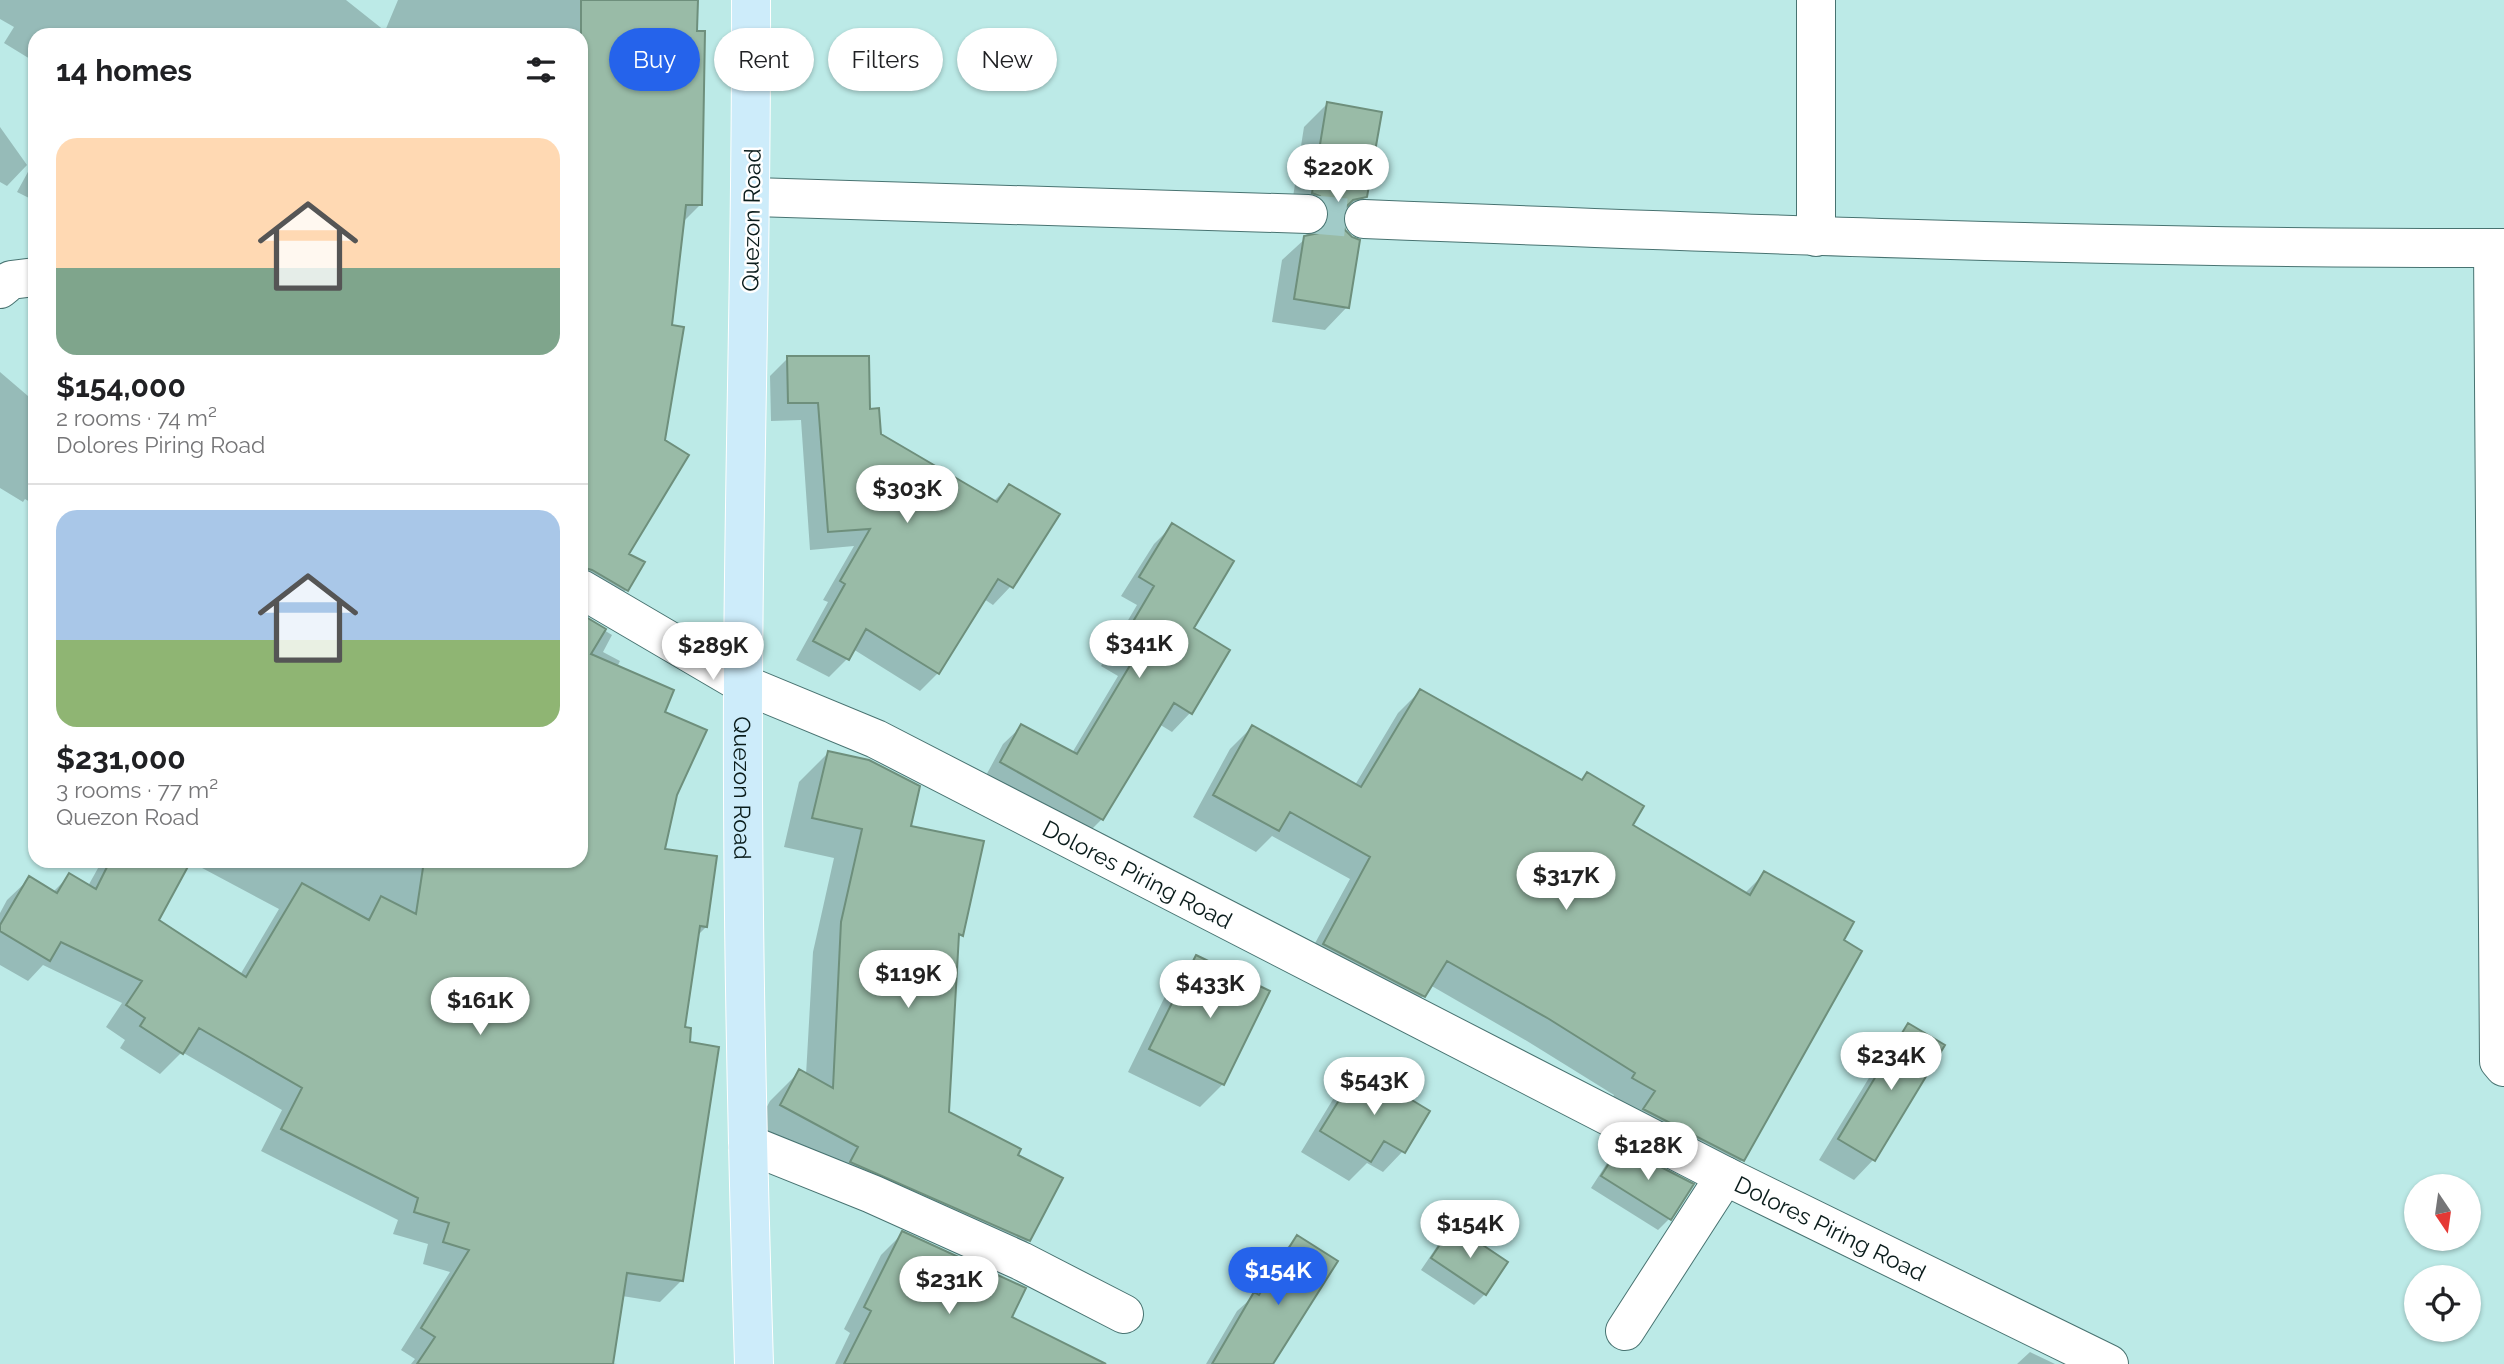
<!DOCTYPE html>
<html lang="en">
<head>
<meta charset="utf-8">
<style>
  :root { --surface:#fff; --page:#f2f2f2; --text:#202124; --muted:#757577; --line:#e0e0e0; --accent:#2563eb }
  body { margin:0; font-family:Raleway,sans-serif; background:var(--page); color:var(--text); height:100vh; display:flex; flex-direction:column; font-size:26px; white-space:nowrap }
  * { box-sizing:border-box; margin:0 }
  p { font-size:23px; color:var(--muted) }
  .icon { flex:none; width:38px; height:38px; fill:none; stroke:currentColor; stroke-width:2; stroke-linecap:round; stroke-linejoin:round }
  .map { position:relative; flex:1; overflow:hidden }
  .details { position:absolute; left:28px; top:28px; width:560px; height:840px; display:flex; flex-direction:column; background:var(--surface); border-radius:21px; box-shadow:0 2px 5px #0004 }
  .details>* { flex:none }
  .hud { position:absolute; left:609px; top:28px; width:665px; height:63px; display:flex; gap:14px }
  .needle { width:46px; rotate:167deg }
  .controls { position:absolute; left:2404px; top:1174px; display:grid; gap:14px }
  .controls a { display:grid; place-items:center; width:77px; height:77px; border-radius:50%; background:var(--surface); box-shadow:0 2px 5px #0004; font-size:35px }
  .price { position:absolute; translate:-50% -60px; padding:0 16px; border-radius:24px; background:#fff; color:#222; font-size:23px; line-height:46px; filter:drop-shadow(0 2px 4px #0008) }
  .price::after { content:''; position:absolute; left:50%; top:42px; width:21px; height:16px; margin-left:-10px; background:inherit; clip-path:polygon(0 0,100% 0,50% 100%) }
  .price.current { background:var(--accent); color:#fff }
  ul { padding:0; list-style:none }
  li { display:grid; align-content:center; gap:14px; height:371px; padding:0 28px }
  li+li { border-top:2px solid var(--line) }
  li span { display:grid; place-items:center; height:217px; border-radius:21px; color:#555 }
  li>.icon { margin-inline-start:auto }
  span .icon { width:126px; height:126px; fill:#fffc; stroke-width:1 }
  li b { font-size:30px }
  h2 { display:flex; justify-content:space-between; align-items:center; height:84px; padding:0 28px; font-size:30px }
  .chip { padding:0 24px; border-radius:32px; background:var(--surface); box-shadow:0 2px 5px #0004; font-size:24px; line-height:63px }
  .chip.current { background:var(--accent); color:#fff }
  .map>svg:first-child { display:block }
</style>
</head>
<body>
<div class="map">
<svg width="2504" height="1364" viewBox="0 0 2504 1364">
  <rect width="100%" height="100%" fill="#bceae7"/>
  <path fill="#0003" fill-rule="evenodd" d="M0 0H346L385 31 398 0H697L695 33 701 204 682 223 627 554 626 590 605 611 581 597V35H35V62L4 43 14 27 0 19Z
    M1327 104 1366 196 1341 220 1347 307 1325 330 1272 322 1282 260 1307 237 1305 226 1290 216 1304 127Z
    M0 127 27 165 7 186 0 182Z
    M35 159V201L17 192Z
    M788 358 868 411 880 435 993 502 1009 486 1011 586 993 605 984 599 938 673 920 691 853 649 847 659 829 677 796 660 828 602 823 600 854 546 810 550 801 420 771 421 770 376Z
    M0 372 35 402V505L25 499 23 502 0 488Z
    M1172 526 1192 629 1228 650 1190 713 1172 732 1159 724 1102 819 1084 837 983 781 1003 744 1022 726 1072 753 1118 676 1101 666 1137 605 1121 596 1154 544Z
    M581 616 612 635 603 652 620 661 617 667 663 713 675 795 663 850 706 927 697 936 683 1029 688 1044 717 1048 682 1280 660 1302 622 1296 611 1363 617 1364H411L415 1359 401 1350 450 1272 423 1264 428 1244 393 1234 398 1220 261 1151 282 1110 182 1052 160 1074 120 1048 125 1040 106 1027 122 1003 43 965 28 981 0 965V913L7 900 29 879 53 892 70 875 88 886 102 861H581ZM189 861 279 909 240 975 157 921Z
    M1420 691 1580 781 1587 775 1631 826 1744 894 1764 874 1842 941 1742 1160 1720 1182 1611 1100 1614 1095 1527 1041 1430 985 1423 996 1402 1018 1302 967 1350 879 1272 836 1256 852 1193 817 1230 749 1252 727 1355 785 1398 713Z
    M828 753 909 827 961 935 957 938 948 1113 1016 1156 1029 1240 999 1269 752 1135 770 1101 799 1072 806 1075 813 952 834 858 784 847 799 782Z
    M1196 957 1223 1084 1200 1107 1128 1072 1173 980Z
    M1909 1025 1874 1159 1854 1180 1819 1160 1889 1045Z
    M1359 1070 1403 1151 1383 1172 1367 1163 1349 1181 1301 1152 1338 1091Z
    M1620 1149 1669 1219 1658 1230 1591 1188 1609 1160Z
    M1454 1228 1485 1294 1474 1305 1421 1270 1442 1239Z
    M902 1234 1009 1318 1045 1364H835L850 1333 844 1329 881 1255Z
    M1297 1237 1271 1364H1206L1237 1311 1255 1295 1281 1254Z
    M2030 1352 2055 1364H2017Z"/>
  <path fill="#99bba7" stroke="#6e8f7c" stroke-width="2" d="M581 0H698L697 31H705L702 205H686L672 325 684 327 665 440 689 455 629 554 645 562 628 591 592 570 581 567Z
    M1327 102 1382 112 1367 197 1353 200 1345 208 1342 217 1345 230 1352 237 1360 240 1349 308 1294 299 1304 236 1319 233 1327 225 1330 215 1327 203 1320 196 1312 193Z
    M787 356H869L870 409 879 408 881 434 997 502 1009 484 1060 514 1013 588 998 579 939 674 866 629 849 660 813 641 845 584 840 581 870 529 828 532 818 403H788Z
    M1172 523 1234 561 1194 628 1230 650 1192 714 1174 703 1103 820 1000 762 1021 724 1077 754 1135 657 1118 647 1154 586 1139 577Z
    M581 614 606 629 591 654 674 690 665 712 707 730 677 795 665 849 717 856 707 927 700 926 685 1027 691 1028 690 1042 719 1047 683 1281 627 1273 613 1364H417L435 1337 421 1328 469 1250 443 1242 449 1223 414 1212 418 1198 281 1129 302 1088 199 1028 183 1054 140 1026 145 1018 126 1005 142 981 61 942 50 961 0 931V925L29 876 57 893 69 873 96 889 110 861H191L159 920 246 977 302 883 369 920 381 896 416 914 424 861H581Z
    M1420 689 1582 780 1587 772 1644 806 1633 825 1750 895 1764 871 1854 922 1844 940 1862 951 1744 1161 1643 1109 1655 1091 1632 1078 1635 1073 1549 1019 1447 961 1425 997 1323 944 1370 857 1290 812 1279 831 1213 795 1252 725 1361 787Z
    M828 751 869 760 920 786 911 826 984 841 963 936 959 934 949 1112 1021 1149 1018 1155 1063 1178 1030 1241 850 1162 858 1147 780 1105 799 1069 833 1088 841 922 862 829 812 818Z
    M1196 955 1270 991 1224 1085 1149 1049Z
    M1908 1023 1945 1045 1875 1161 1838 1139Z
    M1359 1068 1430 1111 1405 1153 1384 1141 1371 1162 1320 1131Z
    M1620 1146 1694 1184 1671 1220 1601 1176Z
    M1453 1225 1508 1262 1486 1295 1431 1258Z
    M902 1231 1026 1288 1012 1317 1106 1364H844L871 1311 864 1307Z
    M1297 1235 1338 1261 1273 1364H1212L1254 1292 1259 1295Z"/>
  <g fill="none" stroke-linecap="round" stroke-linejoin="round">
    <path stroke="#a1cbc8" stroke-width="38" stroke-dasharray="38 19" stroke-linecap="butt" d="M1308 214 1364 219"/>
    <g stroke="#487371" stroke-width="40">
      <g id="minor">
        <path d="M751 197 1308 214"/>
        <path d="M1364 219C1744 234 2124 249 2504 248"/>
        <path d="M1816 237V0"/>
        <path d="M2493 248 2499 1061 2504 1067"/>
        <path d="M0 289 11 280 35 277"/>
        <path id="s1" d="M581 589 743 684 876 739 1725 1176 2109 1364"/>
        <path d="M748 1144 872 1194 1021 1261 1124 1314"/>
        <path d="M1625 1331 1725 1176"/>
      </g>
    </g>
    <g stroke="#fff" stroke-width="40">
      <g id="major">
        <path id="s2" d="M751 0C752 229 744 457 743 685 742 912 747 1138 754 1364"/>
      </g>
    </g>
    <use href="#minor" stroke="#fff" stroke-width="38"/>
    <use href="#major" stroke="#cdecfa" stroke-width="38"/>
  </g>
  <g text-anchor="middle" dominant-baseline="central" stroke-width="5" stroke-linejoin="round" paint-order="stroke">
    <g font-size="23" fill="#0a1c1b" stroke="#fff">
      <text transform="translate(751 220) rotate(-89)">Quezon Road</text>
      <text stroke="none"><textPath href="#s2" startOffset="788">Quezon Road</textPath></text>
      <text stroke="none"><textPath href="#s1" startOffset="626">Dolores Piring Road</textPath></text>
      <text stroke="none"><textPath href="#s1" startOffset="1404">Dolores Piring Road</textPath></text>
    </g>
  </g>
</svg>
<div class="controls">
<a><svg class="needle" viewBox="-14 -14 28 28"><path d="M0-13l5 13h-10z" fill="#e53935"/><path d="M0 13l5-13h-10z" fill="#757577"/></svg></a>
<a><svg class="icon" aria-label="locate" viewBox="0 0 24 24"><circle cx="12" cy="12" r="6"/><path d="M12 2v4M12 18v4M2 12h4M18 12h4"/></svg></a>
</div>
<b class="price" style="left:1338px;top:204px">$220K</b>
<b class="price" style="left:907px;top:525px">$303K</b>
<b class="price" style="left:1139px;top:680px">$341K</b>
<b class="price" style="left:713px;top:682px">$289K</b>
<b class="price" style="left:1566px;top:912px">$317K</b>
<b class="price" style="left:908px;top:1010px">$119K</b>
<b class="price" style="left:1210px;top:1020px">$433K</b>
<b class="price" style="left:480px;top:1037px">$161K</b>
<b class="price" style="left:1891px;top:1092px">$234K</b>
<b class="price" style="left:1374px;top:1117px">$543K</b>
<b class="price" style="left:1648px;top:1182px">$128K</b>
<b class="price" style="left:1470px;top:1260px">$154K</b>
<b class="price current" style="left:1278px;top:1307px">$154K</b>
<b class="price" style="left:949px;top:1316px">$231K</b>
<div class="hud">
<a class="chip current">Buy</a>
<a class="chip">Rent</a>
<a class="chip">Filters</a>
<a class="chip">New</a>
</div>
<section class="details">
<h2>14 homes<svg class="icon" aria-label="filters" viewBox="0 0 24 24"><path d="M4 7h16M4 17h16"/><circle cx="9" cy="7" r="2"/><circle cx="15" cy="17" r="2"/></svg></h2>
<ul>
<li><span style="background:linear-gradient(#ffd9b3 60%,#7fa58c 0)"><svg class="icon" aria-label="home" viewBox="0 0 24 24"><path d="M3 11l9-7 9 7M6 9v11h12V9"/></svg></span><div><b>$154,000</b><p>2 rooms · 74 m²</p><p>Dolores Piring Road</p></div></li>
<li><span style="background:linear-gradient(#a9c7e8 60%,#8fb573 0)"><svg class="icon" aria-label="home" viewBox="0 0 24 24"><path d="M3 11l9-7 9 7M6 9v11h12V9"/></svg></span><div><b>$231,000</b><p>3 rooms · 77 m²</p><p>Quezon Road</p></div></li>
</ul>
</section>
</div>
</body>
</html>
